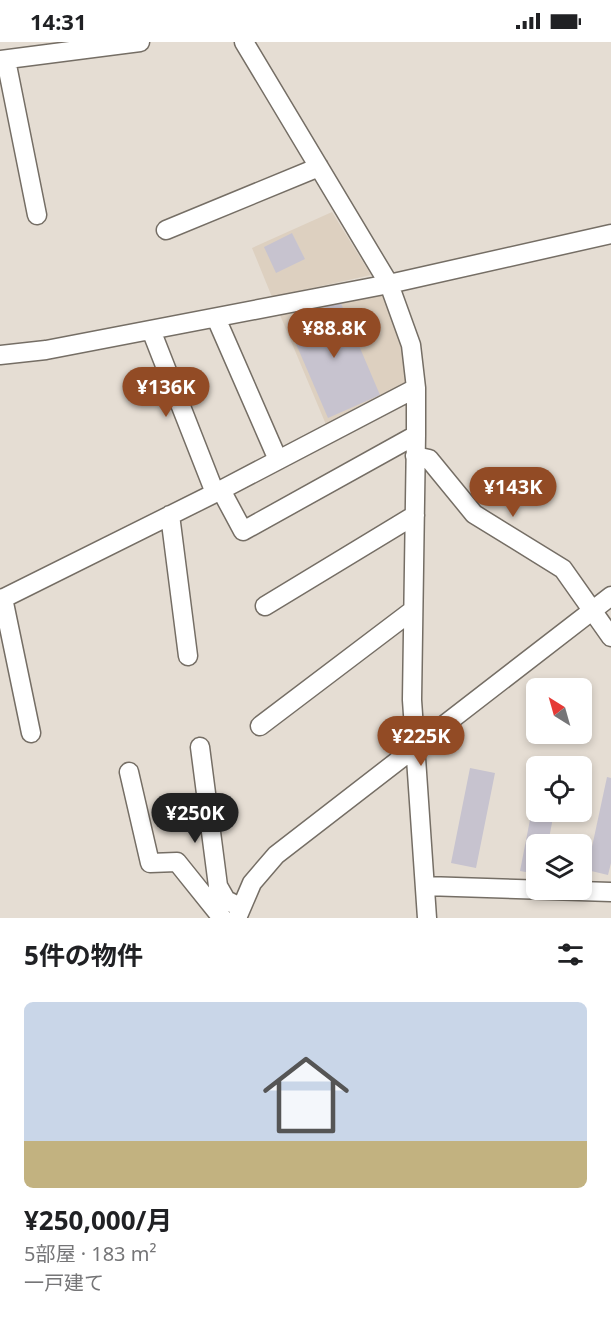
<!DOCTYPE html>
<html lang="ja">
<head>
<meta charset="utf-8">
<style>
  :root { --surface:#fff; --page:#f6f6f6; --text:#202124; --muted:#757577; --line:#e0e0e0; --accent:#924b25 }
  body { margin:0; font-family:"Noto Sans","Noto Sans JP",sans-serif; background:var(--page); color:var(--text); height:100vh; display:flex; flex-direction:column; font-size:22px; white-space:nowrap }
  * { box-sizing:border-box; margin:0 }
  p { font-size:20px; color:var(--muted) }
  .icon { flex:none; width:33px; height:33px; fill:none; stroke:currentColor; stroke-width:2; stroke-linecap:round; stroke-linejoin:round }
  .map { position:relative; height:876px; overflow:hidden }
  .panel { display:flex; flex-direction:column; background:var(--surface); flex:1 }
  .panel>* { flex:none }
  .needle { width:39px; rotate:323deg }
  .tools { position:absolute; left:526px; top:636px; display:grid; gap:12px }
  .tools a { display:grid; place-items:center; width:66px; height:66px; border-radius:9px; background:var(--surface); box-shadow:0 3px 9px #0003; font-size:30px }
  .price { position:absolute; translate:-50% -51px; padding:0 14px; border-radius:21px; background:var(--accent); color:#fff; font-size:20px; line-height:39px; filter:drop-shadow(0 2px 3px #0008) }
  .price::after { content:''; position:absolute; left:50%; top:36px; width:18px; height:14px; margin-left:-9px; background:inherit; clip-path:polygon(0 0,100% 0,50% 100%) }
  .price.selected { background:#222; color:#fff }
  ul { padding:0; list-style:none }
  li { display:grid; align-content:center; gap:12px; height:318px; padding:0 24px }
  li+li { border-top:2px solid var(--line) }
  li span { display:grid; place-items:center; height:186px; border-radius:9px; color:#555 }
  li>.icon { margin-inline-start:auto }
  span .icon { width:108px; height:108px; fill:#fffc; stroke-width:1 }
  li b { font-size:26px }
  h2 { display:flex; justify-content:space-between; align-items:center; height:72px; padding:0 24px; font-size:26px }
  .status { display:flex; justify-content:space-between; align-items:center; height:42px; padding:0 30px; background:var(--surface); direction:ltr }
  .status svg { height:16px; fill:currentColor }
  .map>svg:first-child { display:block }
</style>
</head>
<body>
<div class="status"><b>14:31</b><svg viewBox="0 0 49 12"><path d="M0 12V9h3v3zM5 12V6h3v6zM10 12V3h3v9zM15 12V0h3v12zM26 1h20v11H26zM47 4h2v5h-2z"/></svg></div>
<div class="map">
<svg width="611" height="876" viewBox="0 0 611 876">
  <rect width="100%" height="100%" fill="#e5ddd3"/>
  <path fill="#ddd0c0" d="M332 170 371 233 272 255 252 206Z
    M383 249 397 282 410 343 327 385 280 273Z"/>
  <path fill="#c7c3cf" d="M292 191 305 217 276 231 264 205Z
    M340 259 380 353 328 376 287 281Z
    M470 726 495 731 476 826 451 821Z
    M607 735 611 736V821L608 833 587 828Z
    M536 747 537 770H554L548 802H537V832L520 829Z"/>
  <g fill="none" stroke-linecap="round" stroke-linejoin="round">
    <g stroke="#756e65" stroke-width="21">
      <path id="minor" d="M244 0 389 242 411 303 416 346V393L412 658 427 876
        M0 18 140 0
        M6 18 37 173
        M166 188 319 125
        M216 276 278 418
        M151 288 215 451
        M0 313 46 308 389 242 611 192
        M415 414 429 417 474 472 563 527 611 595
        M221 448 416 346
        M170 473 188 614
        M3 556 31 691
        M0 558 221 448 243 489 416 393
        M265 564 415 473
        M260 684 413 568
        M200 705 218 844 226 858 240 865
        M129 730 150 821 177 820 222 876
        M425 844 611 850
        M237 876 252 841 276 813 611 554"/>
    </g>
    <use href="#minor" stroke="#fff" stroke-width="18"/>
  </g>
</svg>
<div class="tools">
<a><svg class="needle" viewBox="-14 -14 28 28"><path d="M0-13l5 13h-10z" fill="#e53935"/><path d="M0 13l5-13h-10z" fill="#757577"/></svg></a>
<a><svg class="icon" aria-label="locate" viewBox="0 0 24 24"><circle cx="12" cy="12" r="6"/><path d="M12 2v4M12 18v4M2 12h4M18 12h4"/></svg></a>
<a><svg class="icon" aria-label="layers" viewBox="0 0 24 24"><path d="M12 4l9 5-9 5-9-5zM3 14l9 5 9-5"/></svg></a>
</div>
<b class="price" style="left:334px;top:317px">¥88.8K</b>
<b class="price" style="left:166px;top:376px">¥136K</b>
<b class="price" style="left:513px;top:476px">¥143K</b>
<b class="price" style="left:421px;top:725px">¥225K</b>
<b class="price selected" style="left:195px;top:802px">¥250K</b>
</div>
<section class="panel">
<h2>5件の物件<svg class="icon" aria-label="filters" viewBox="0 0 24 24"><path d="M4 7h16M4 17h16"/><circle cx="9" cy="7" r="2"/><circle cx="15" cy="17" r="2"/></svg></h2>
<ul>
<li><span style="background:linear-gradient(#c9d6e8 75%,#c2b280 0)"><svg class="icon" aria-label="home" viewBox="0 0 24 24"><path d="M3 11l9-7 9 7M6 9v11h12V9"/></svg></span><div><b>¥250,000/月</b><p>5部屋 · 183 m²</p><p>一戸建て</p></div></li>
</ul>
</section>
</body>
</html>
